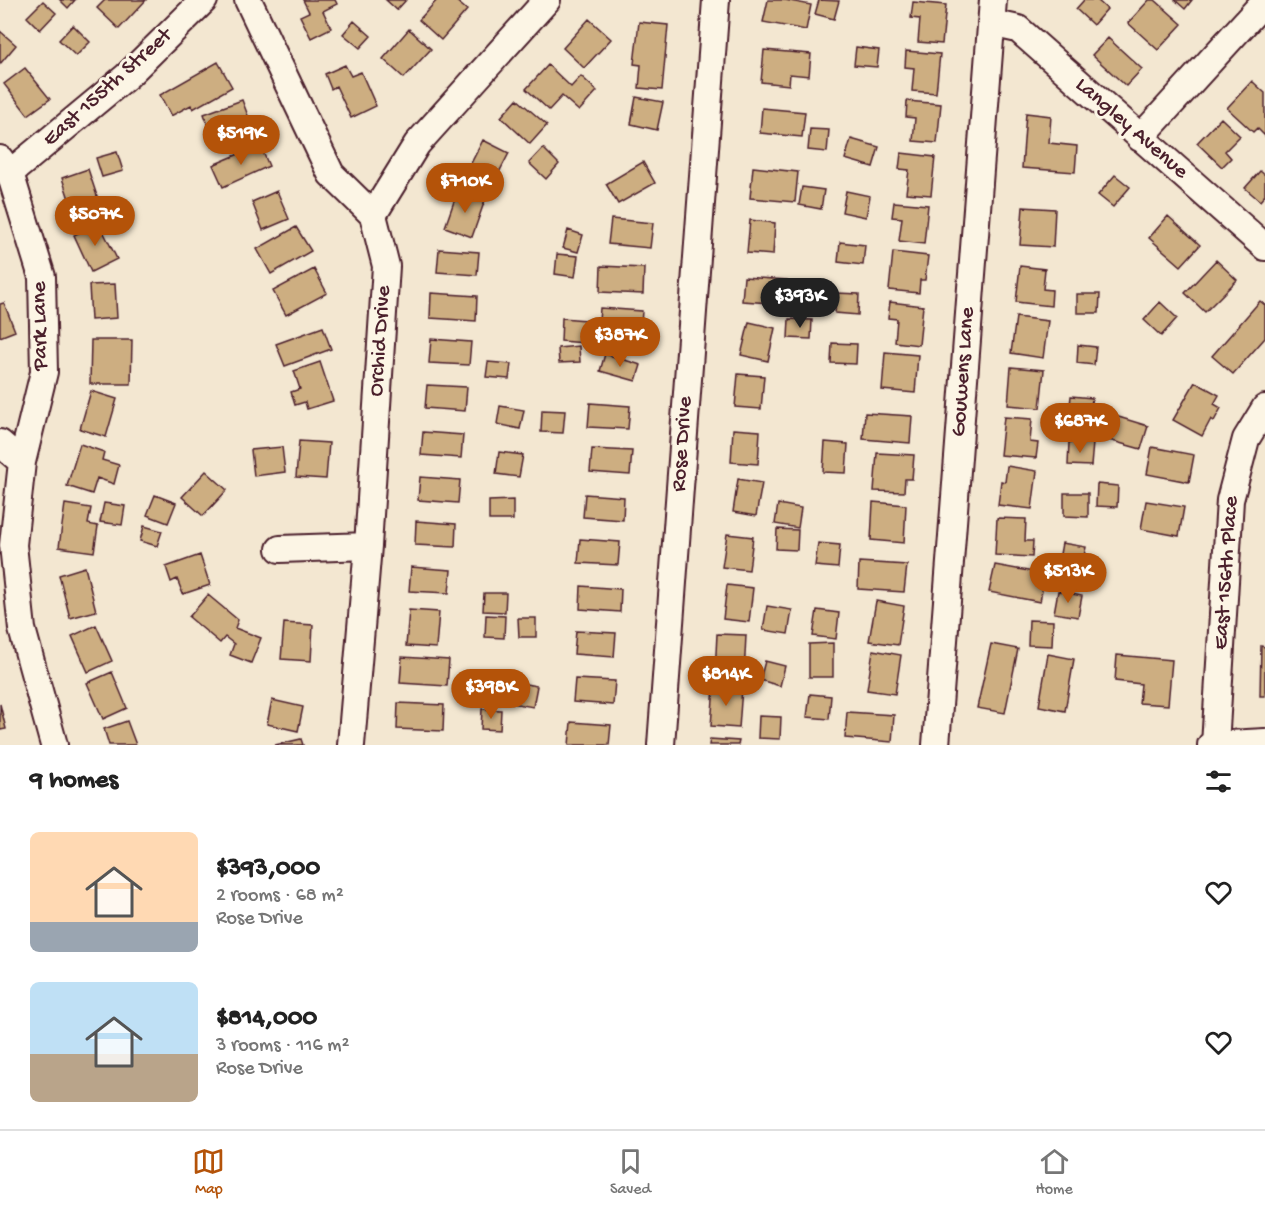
<!DOCTYPE html>
<html lang="en">
<head>
<meta charset="utf-8">
<style>
  :root { --surface:#fff; --page:#f2f2f2; --text:#222; --muted:#767676; --line:#e0e0e0; --accent:#b45309 }
  body { margin:0; font-family:"Gochi Hand",sans-serif; background:var(--page); color:var(--text); height:100vh; display:flex; flex-direction:column; font-size:22px; white-space:nowrap }
  * { box-sizing:border-box; margin:0 }
  p { font-size:20px; color:var(--muted) }
  .icon { flex:none; width:33px; height:33px; fill:none; stroke:currentColor; stroke-width:2; stroke-linecap:round; stroke-linejoin:round }
  .map { position:relative; height:745px; overflow:hidden }
  .side { display:flex; flex-direction:column; background:var(--surface); flex:1 }
  .side>* { flex:none }
  .price { position:absolute; translate:-50% -51px; padding:0 14px; border-radius:21px; background:var(--accent); color:#fff; font-size:20px; line-height:39px; filter:drop-shadow(0 2px 3px #0008) }
  .price::after { content:''; position:absolute; left:50%; top:36px; width:18px; height:14px; margin-left:-9px; background:inherit; clip-path:polygon(0 0,100% 0,50% 100%) }
  .price.on { background:#222; color:#fff }
  ul { padding:0; list-style:none }
  li { display:flex; align-items:center; gap:18px; height:150px; padding:0 30px }
  li span { display:grid; place-items:center; flex:none; width:168px; height:120px; border-radius:9px; color:#555 }
  li>.icon { margin-inline-start:auto }
  span .icon { width:72px; height:72px; fill:#fffc; stroke-width:1 }
  li b { font-size:26px }
  h2 { display:flex; justify-content:space-between; align-items:center; height:72px; padding:0 30px; font-size:26px }
  .dock { display:flex; justify-content:space-around; align-items:center; height:84px; border-top:2px solid var(--line); background:var(--surface); font-size:16px; color:var(--muted) }
  .dock a { display:grid; justify-items:center; gap:3px }
  .dock .on { color:var(--accent) }
  .map>svg:first-child { display:block }
</style>
</head>
<body>
<div class="map">
<svg width="1265" height="745" viewBox="0 0 1265 745">
  <rect width="100%" height="100%" fill="#f3e7d1"/>
  <filter id="ink" filterUnits="userSpaceOnUse"><feTurbulence type="fractalNoise" baseFrequency=".0167" numOctaves="2"/><feDisplacementMap in="SourceGraphic" scale="12" xChannelSelector="R" yChannelSelector="G"/><feConvolveMatrix kernelMatrix="1 2 1 2 8 2 1 2 1" color-interpolation-filters="sRGB"/></filter>
  <g filter="url(#ink)">
    <path fill="#cdae81" stroke="#4a1f2b" stroke-width="1.5" d="M60 0H75L68 8Z
      M105 0H146L119 29 97 8Z
      M303 0H335L337 4 323 11 331 28 311 38 300 16 309 12Z
      M386 0H406L397 10Z
      M437 0H455L467 10 441 40 419 20Z
      M768 0H785L811 5 806 30 763 22Z
      M819 0 839 1 834 19 815 14Z
      M1084 0H1097L1107 9 1093 25 1076 9Z
      M1149 0H1155L1182 24 1158 50 1128 23Z
      M1175 0H1192L1185 9Z
      M43 1 56 13 40 30 27 17Z
      M913 2 946 5 942 44 918 42 920 19 911 18Z
      M589 19 611 39 584 68 563 48Z
      M354 21 371 36 360 48 343 34Z
      M639 22 668 25 662 90 639 88 641 65 634 64Z
      M73 25 90 42 76 56 59 40Z
      M409 29 431 49 404 78 383 59Z
      M0 31 16 45 0 64Z
      M1108 38 1142 69 1126 86 1092 55Z
      M856 47 879 50 877 67 854 65Z
      M764 50 811 54 809 76 790 74 789 85 761 82Z
      M906 51 940 54 936 93 912 91 914 68 905 67Z
      M218 62 232 87 193 109 191 105 171 116 160 95Z
      M345 65 351 76 361 72 376 106 351 118 336 86 331 89 325 74Z
      M548 65 571 87 581 76 597 91 579 111 562 96 549 110 526 89Z
      M25 68 50 99 28 115 4 84Z
      M1252 81 1265 93V136L1257 128 1253 132 1227 108Z
      M636 97 663 102 657 130 631 124Z
      M517 99 547 125 530 144 501 117Z
      M242 100 255 134 228 144 222 129 211 133 204 114Z
      M907 101 941 104 937 143 913 141 915 118 906 117Z
      M762 108 805 112 802 137 760 133Z
      M1026 113 1051 116 1049 143 1077 146 1075 172 1022 168Z
      M1221 118 1240 136 1225 151 1231 158 1222 167 1197 143Z
      M810 129 829 130 827 152 808 150Z
      M851 139 879 147 873 167 845 159Z
      M483 140 509 153 491 188 465 175Z
      M260 145 269 166 223 187 213 165Z
      M543 148 559 164 546 179 529 163Z
      M117 152 123 171 102 177 96 158Z
      M901 153 935 157 931 195 906 193 909 170 899 169Z
      M643 162 655 183 618 204 606 184Z
      M753 167 798 172 795 202 750 198Z
      M88 169 102 211 76 220 62 178Z
      M1260 171 1265 175V195L1260 201 1245 188Z
      M1115 175 1130 187 1113 207 1098 195Z
      M802 187 824 190 821 209 799 205Z
      M458 190 485 200 472 237 445 227Z
      M277 191 289 219 263 230 252 202Z
      M846 191 870 196 866 217 842 212Z
      M894 202 928 205 924 244 899 241 902 218 892 217Z
      M1023 207 1055 209 1053 247 1020 245Z
      M1168 216 1200 245 1181 266 1149 238Z
      M611 219 653 223 650 248 608 244Z
      M750 220 775 223 773 255 747 253Z
      M99 223 117 259 91 272 74 235Z
      M296 227 311 251 271 274 257 249Z
      M568 230 583 235 578 252 563 248Z
      M840 242 865 245 863 265 838 262Z
      M439 249 479 252 477 275 437 272Z
      M893 252 928 256 925 280H920L919 293 889 290Z
      M557 254 578 256 575 277 555 274Z
      M1216 260 1237 280 1205 312 1185 293Z
      M601 266 644 268 643 294 600 292Z
      M1020 266 1045 269 1043 289 1052 290 1051 306 1016 302Z
      M314 269 327 293 286 315 273 291Z
      M744 277 787 280 785 304 742 301Z
      M115 284 117 318 91 320 89 285Z
      M431 293 477 296 476 321 430 318Z
      M836 293 859 294 858 315 835 313Z
      M1077 294H1100L1099 313H1077Z
      M1260 301 1265 305V338L1233 374 1212 356Z
      M890 302 923 306 919 345 895 342 897 319 888 318Z
      M1160 302 1177 318 1161 336 1144 320Z
      M4 303 15 331 0 337V304Z
      M600 308 642 311 640 337 598 334Z
      M1016 317 1048 321 1043 358 1011 353Z
      M562 318 586 320 585 343 561 341Z
      M789 319 812 320 811 339 788 338Z
      M749 322 775 328 768 361 741 355Z
      M323 327 331 349 285 366 276 344Z
      M431 339 471 342 469 365 429 363Z
      M91 340H132L131 384H90Z
      M832 343 857 344 856 364 831 363Z
      M1078 345 1096 347 1094 365 1077 363Z
      M579 346 580 362 559 363 558 348Z
      M885 352 918 355 915 393 882 390Z
      M605 354 641 365 636 381 600 371Z
      M320 362 333 401 307 409 305 402 295 405 291 392 300 389 294 371Z
      M488 362 511 364 509 379 486 377Z
      M1011 367 1044 370 1040 408 1008 405Z
      M738 374 764 376 761 409 735 407Z
      M1195 382 1219 395 1214 404 1221 408 1214 421 1211 419 1202 436 1173 420Z
      M427 385 467 387 465 411 425 408Z
      M91 391 117 399 106 437 80 429Z
      M1071 396 1092 398 1090 417 1069 415Z
      M590 403 630 406 628 429 588 427Z
      M500 406 524 410 520 429 497 424Z
      M542 410 565 411 563 433 541 432Z
      M865 413 912 416 910 443 863 439Z
      M1112 415 1148 426 1141 449 1105 439Z
      M1004 417 1032 419 1030 442 1038 443 1036 458 1000 455Z
      M733 429 760 431 758 464 731 462Z
      M423 432 463 435 461 458 421 455Z
      M299 441 329 443 326 479 296 477Z
      M825 442 848 444 846 473 823 472Z
      M1069 442 1093 443 1091 466 1068 465Z
      M80 444 104 452 102 460 119 465 114 484 97 478 92 494 67 486Z
      M282 447 285 472 254 476 251 450Z
      M1152 447 1194 455 1189 482 1147 474Z
      M592 449 632 451 630 475 590 472Z
      M499 452 523 455 519 477 496 474Z
      M877 453 914 455 912 479H905L904 492 874 491Z
      M1007 466 1037 471 1032 509 998 505 1001 481 1005 482Z
      M206 471 227 490 203 516 182 497Z
      M420 477 460 480 458 503 418 500Z
      M738 479 762 483 756 516 733 512Z
      M1097 484 1118 486 1117 507 1096 506Z
      M1064 493H1088V517L1064 516Z
      M585 494 624 497 623 520 583 517Z
      M155 495 176 503 168 523 147 515Z
      M513 500V520H489V501Z
      M1146 501 1184 507 1179 536 1141 529Z
      M873 502 906 505 904 543 871 540Z
      M104 503 125 506 122 525 100 522Z
      M65 504 91 508 88 524 98 526 94 552 59 547Z
      M778 504 801 508 798 528 775 524Z
      M997 518 1026 519 1025 541H1033L1032 557 995 555Z
      M416 521 456 524 455 547 415 545Z
      M144 526 162 531 157 546 140 541Z
      M777 529 798 530 797 550 776 549Z
      M727 534 753 537 749 570 722 567Z
      M580 539 620 542 618 565 578 563Z
      M818 543 840 545 838 568 815 566Z
      M1062 543 1086 547 1081 569 1058 565Z
      M200 555 210 585 183 594 177 579 171 582 166 567Z
      M859 562 907 565 904 592 858 589Z
      M995 565 1045 574 1040 602 989 592Z
      M85 567 96 611 70 618 59 575Z
      M411 567 451 570 449 593 409 591Z
      M727 585 753 588 749 622 723 619Z
      M581 586 621 589 620 612 580 609Z
      M1058 591 1082 596 1078 617 1054 613Z
      M484 593H506L505 612 483 611Z
      M208 595 238 620 235 628 261 638 251 663 230 655 234 644 225 637 220 643 189 617Z
      M876 601 904 606 898 645 869 641Z
      M767 606 792 610 788 634 763 630Z
      M409 610 439 612 436 648 406 646Z
      M817 610 839 613 836 639 813 636Z
      M486 615 505 616 504 638 485 637Z
      M518 618H536V637H519Z
      M1029 620 1053 621 1052 646 1028 645Z
      M284 623 313 625 311 661 281 659Z
      M96 625 112 661 88 672 72 636Z
      M576 631 616 633 614 657 574 654Z
      M717 634 746 635 744 675 715 673Z
      M833 643V677H809V644Z
      M991 644 1018 649 1005 713 977 708Z
      M1261 646 1265 647V696H1260Z
      M873 650 901 655 895 694 867 690Z
      M1048 654 1074 659 1065 711 1039 706Z
      M1117 655 1172 660 1168 705 1139 703 1141 684 1115 681Z
      M402 657 449 660 447 686 400 683Z
      M765 661 785 666 780 686 760 680Z
      M112 672 127 708 103 719 87 683Z
      M575 679 615 681 613 705 573 702Z
      M515 682 537 686 533 707 511 703Z
      M714 686 742 688 739 728 711 726Z
      M810 694 831 696 829 719 807 717Z
      M272 700 303 707 298 731 267 724Z
      M398 703 444 705 443 731 397 729Z
      M0 704 6 729 0 730Z
      M482 709 501 710 500 730 481 729Z
      M847 712 894 715 892 742 845 738Z
      M759 716 781 717 780 739 758 738Z
      M127 721 136 745H109L104 729Z
      M571 722 611 725 609 745H569Z
      M301 739 303 745H275Z
      M710 739 739 741 738 745H709Z"/>
    <g fill="none" stroke-linecap="round" stroke-linejoin="round">
      <g stroke="#4a1f2b" stroke-width="30">
        <path id="minor" d="M248 0 331 174 373 215
          M991 23 1018 29 1265 247
          M1140 138 1265 1
          M0 159 10 173 42 277 44 372 22 462 13 545 22 629 54 745
          M10 173 127 76 204 0
          M0 443 22 462
          M280 549 368 546
          M351 745 368 546 386 266 373 215 417 144 547 0
          M661 745 716 0
          M936 745 993 0
          M1211 745 1265 742
          M1215 745 1230 500 1246 439 1265 408"/>
      </g>
      <use href="#minor" stroke="#fcf5e5" stroke-width="26"/>
    </g>
  </g>
  <g text-anchor="middle" dominant-baseline="central" stroke-width="6" stroke-linejoin="round" paint-order="stroke">
    <g font-size="22" fill="#4a1f2b" stroke="#fcf5e5">
      <text transform="translate(108 88) rotate(-42)">East 155th Street</text>
      <text transform="translate(1131 129) rotate(41)">Langley Avenue</text>
      <text transform="translate(41 326) rotate(-91)">Park Lane</text>
      <text transform="translate(381 341) rotate(-86)">Orchid Drive</text>
      <text transform="translate(964 372) rotate(-86)">Gouwens Lane</text>
      <text transform="translate(683 444) rotate(-86)">Rose Drive</text>
      <text transform="translate(1227 573) rotate(-86)">East 156th Place</text>
    </g>
  </g>
</svg>
<b class="price" style="left:241px;top:166px">$519K</b>
<b class="price" style="left:465px;top:214px">$710K</b>
<b class="price" style="left:95px;top:247px">$507K</b>
<b class="price on" style="left:800px;top:329px">$393K</b>
<b class="price" style="left:620px;top:368px">$387K</b>
<b class="price" style="left:1080px;top:454px">$687K</b>
<b class="price" style="left:1068px;top:604px">$513K</b>
<b class="price" style="left:726px;top:707px">$814K</b>
<b class="price" style="left:491px;top:720px">$398K</b>
</div>
<section class="side">
<h2>9 homes<svg class="icon" aria-label="filters" viewBox="0 0 24 24"><path d="M4 7h16M4 17h16"/><circle cx="9" cy="7" r="2"/><circle cx="15" cy="17" r="2"/></svg></h2>
<ul>
<li><span style="background:linear-gradient(#ffd9b3 75%,#9aa5b1 0)"><svg class="icon" aria-label="home" viewBox="0 0 24 24"><path d="M3 11l9-7 9 7M6 9v11h12V9"/></svg></span><div><b>$393,000</b><p>2 rooms · 68 m²</p><p>Rose Drive</p></div><svg class="icon" aria-label="heart" viewBox="0 0 24 24"><path d="M12 20l-8-8c-3-5 5-10 8-4 3-6 11-1 8 4z"/></svg></li>
<li><span style="background:linear-gradient(#bfe0f5 60%,#b9a48a 0)"><svg class="icon" aria-label="home" viewBox="0 0 24 24"><path d="M3 11l9-7 9 7M6 9v11h12V9"/></svg></span><div><b>$814,000</b><p>3 rooms · 116 m²</p><p>Rose Drive</p></div><svg class="icon" aria-label="heart" viewBox="0 0 24 24"><path d="M12 20l-8-8c-3-5 5-10 8-4 3-6 11-1 8 4z"/></svg></li>
</ul>
</section>
<nav class="dock">
<a class="on"><svg class="icon" aria-label="map" viewBox="0 0 24 24"><path d="M3 6l6-2 6 2 6-2v14l-6 2-6-2-6 2zM9 4v14M15 6v14"/></svg>Map</a>
<a><svg class="icon" aria-label="saved" viewBox="0 0 24 24"><path d="M7 4h10v16l-5-4-5 4z"/></svg>Saved</a>
<a><svg class="icon" aria-label="home" viewBox="0 0 24 24"><path d="M3 11l9-7 9 7M6 9v11h12V9"/></svg>Home</a>
</nav>
</body>
</html>
